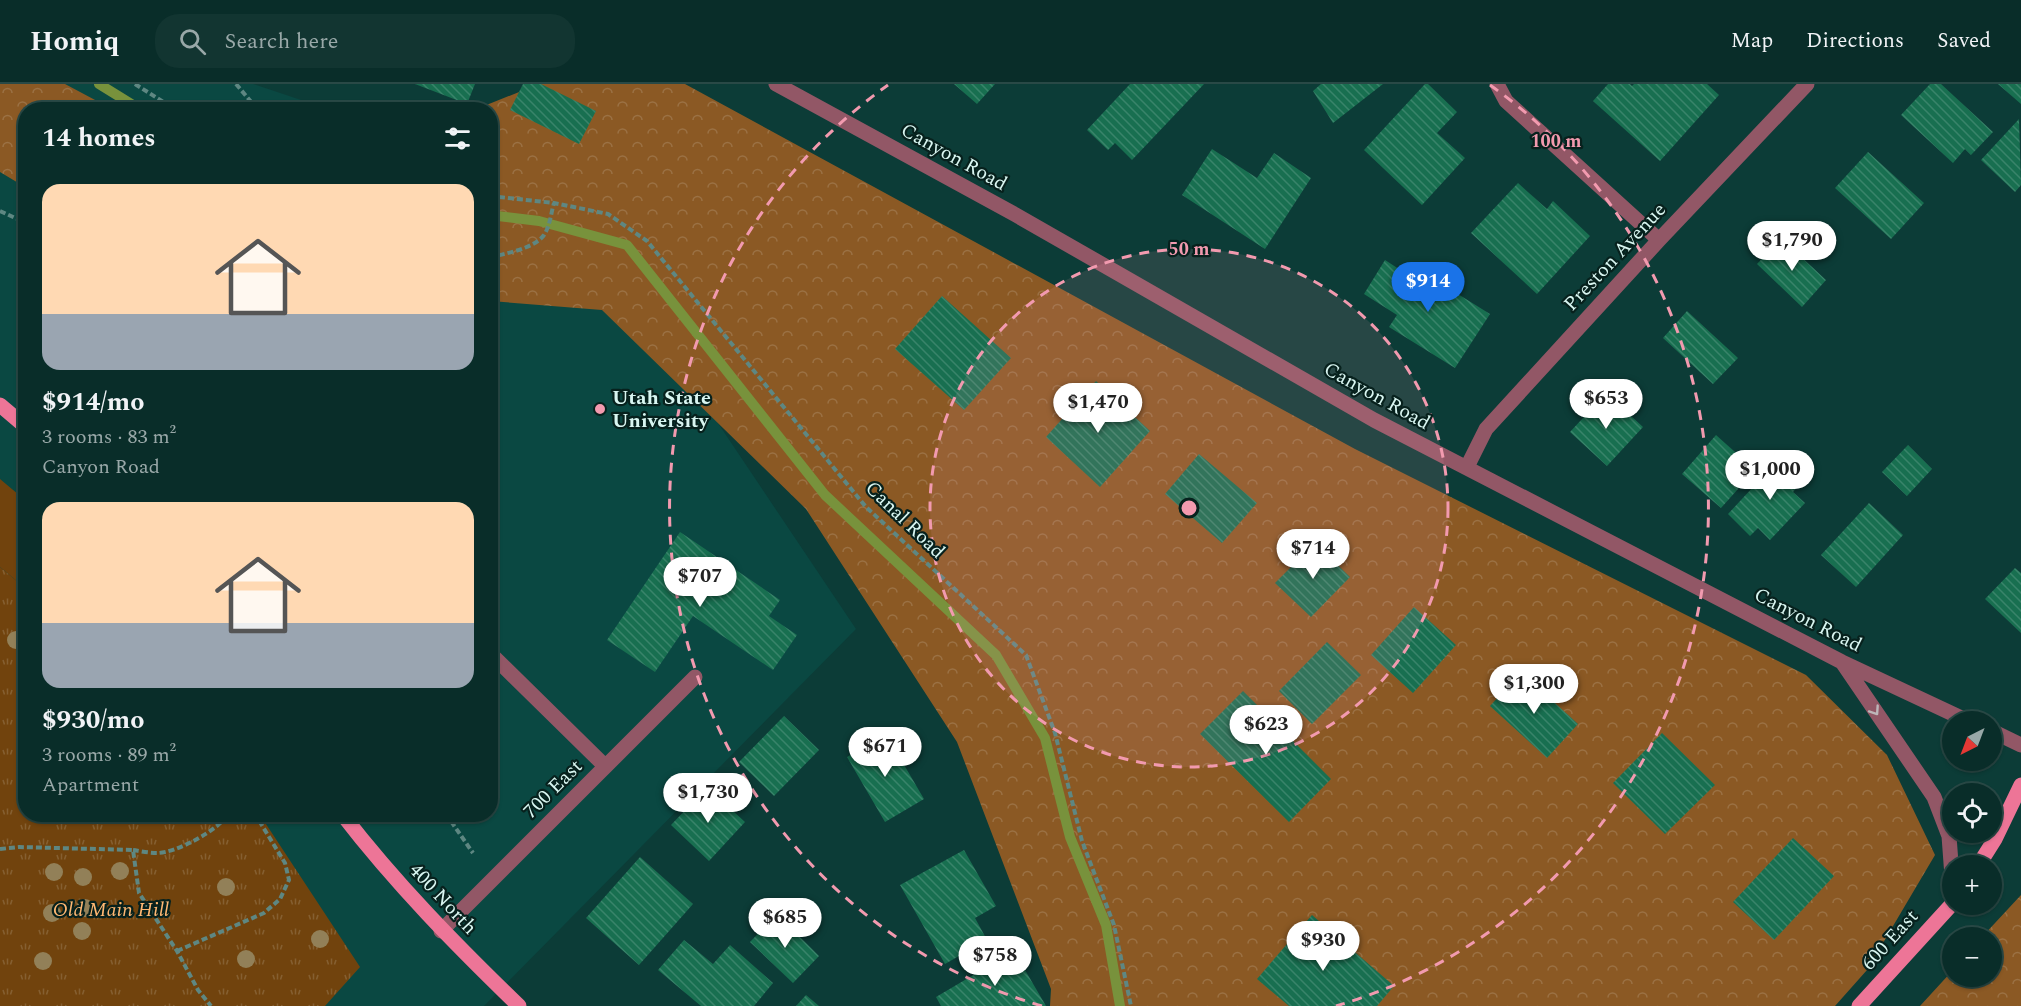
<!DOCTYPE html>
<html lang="en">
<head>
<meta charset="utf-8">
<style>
  :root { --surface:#092d29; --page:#123531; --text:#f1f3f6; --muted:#99a8a8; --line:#294946; --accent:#1a73e8 }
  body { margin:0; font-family:Spectral,serif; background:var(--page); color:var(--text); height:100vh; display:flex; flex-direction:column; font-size:22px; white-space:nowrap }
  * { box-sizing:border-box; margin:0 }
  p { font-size:20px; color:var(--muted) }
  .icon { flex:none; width:33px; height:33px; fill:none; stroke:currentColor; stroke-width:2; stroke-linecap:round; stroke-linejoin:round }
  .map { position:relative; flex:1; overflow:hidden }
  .details { position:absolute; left:18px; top:18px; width:480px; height:720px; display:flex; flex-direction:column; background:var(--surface); border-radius:24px; box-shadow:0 2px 4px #0004,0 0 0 2px var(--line) }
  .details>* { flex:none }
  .needle { width:39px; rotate:222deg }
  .fabs { position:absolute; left:1942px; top:627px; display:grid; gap:12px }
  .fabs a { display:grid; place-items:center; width:60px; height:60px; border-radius:50%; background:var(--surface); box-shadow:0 2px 4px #0004,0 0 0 2px var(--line); font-size:30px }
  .price { position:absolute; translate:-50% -51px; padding:0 14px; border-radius:21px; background:#fff; color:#222; font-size:20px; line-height:39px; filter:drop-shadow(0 2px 3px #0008) }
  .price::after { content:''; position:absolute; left:50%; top:36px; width:18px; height:14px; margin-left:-9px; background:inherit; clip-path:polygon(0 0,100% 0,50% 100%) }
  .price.current { background:var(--accent); color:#fff }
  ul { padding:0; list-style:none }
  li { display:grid; align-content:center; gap:12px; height:318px; padding:0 24px }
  li span { display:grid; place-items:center; height:186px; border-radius:18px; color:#555 }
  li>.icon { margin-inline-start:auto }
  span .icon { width:108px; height:108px; fill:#fffc; stroke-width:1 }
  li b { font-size:26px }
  h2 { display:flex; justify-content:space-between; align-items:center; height:72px; padding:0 24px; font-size:26px }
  header { display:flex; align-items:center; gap:36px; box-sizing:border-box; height:84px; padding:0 30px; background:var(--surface); border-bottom:2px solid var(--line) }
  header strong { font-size:28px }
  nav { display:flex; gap:33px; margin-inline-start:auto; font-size:21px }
  .search { width:420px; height:54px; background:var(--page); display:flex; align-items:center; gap:15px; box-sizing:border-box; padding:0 21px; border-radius:24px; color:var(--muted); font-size:22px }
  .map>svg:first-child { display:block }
</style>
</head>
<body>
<header>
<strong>Homiq</strong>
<div class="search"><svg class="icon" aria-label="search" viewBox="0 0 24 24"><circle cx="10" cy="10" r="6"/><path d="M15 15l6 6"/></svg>Search here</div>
<nav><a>Map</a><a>Directions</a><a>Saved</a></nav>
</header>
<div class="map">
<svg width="2021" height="922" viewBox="0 0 2021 922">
  <defs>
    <pattern id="forest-crowns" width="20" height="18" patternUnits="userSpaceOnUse" patternTransform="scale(1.5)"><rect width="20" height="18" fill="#8b5924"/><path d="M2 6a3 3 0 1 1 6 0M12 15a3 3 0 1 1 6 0" fill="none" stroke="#9b7144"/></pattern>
    <pattern id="park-tufts" width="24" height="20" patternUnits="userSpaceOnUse" patternTransform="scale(1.5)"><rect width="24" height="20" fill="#71430d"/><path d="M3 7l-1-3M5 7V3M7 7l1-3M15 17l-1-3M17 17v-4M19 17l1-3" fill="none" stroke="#855f31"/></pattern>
    <pattern id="building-back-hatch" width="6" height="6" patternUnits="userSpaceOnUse" patternTransform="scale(1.5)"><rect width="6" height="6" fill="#186f50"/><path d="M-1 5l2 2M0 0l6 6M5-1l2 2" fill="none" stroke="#39846a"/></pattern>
  </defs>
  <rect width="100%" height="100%" fill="#0c3c37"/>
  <path fill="#0a4842" d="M0 0H253L328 25 26 26V730H490L491 81 561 105 856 545 484 922H0Z"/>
  <path fill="#71430d" d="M0 395 25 416V504L0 483Z"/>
  <path fill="url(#forest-crowns)" d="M0 0H65L112 25 26 26 25 103 0 88Z
    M539 0H685L1355 365 1806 591 1887 671 1935 771 1867 886 1835 922H1050L1051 905 957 658 806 425 602 226 491 217 490 26H474Z
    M323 20 382 25H317Z
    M2021 811V922H1920L1953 886V892H1992V854L1982 853Z"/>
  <path fill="url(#park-tufts)" d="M0 483 25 504 26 730 260 731 360 883 325 922H0Z"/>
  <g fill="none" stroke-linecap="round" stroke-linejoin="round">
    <path stroke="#78923c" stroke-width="10" d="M99 0 141 26
      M490 131 539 137 627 161 825 411 996 571 1045 654 1070 753 1106 841 1120 922"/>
  </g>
  <path fill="url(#building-back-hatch)" d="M415 0H475L467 20Z
    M523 0H541L596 27 579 60 510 26Z
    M954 0H995L977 20Z
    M1130 0H1204L1132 76 1115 59 1108 66 1087 46Z
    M1321 0H1383L1333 39 1313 7Z
    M1425 0H1428L1457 28 1437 49 1465 74 1422 121 1364 66Z
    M1608 0H1630L1632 2 1634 0H1707L1719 11 1660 77 1593 17Z
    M1930 0H1941L1993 48 1971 71 1965 65 1953 79 1901 31Z
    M1998 0H2021V20Z
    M2019 35 2021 101 2015 108 1981 76Z
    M1212 65 1257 94 1274 69 1311 94 1265 165 1182 111Z
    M1868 68 1924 119 1891 155 1835 104Z
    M1518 99 1547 125 1553 117 1590 152 1537 210 1471 149Z
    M1781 154 1826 196 1802 223 1757 180Z
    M1385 176 1419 198 1424 189 1490 230 1455 284 1389 243 1397 231 1364 210Z
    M942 212 1011 274 964 326 895 265Z
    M1687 227 1738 274 1713 300 1663 254Z
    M1096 297 1150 347 1100 403 1046 353Z
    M1606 309 1643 343 1607 382 1570 348Z
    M1716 351 1755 386 1721 424 1682 390Z
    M1908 361 1932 385 1907 412 1882 388Z
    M1199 370 1257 419 1222 459 1165 410Z
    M1781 373 1804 395 1793 408 1805 419 1770 456 1758 444 1750 452 1728 430Z
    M1869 419 1903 451 1856 503 1821 471Z
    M680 448 780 516 769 532 797 551 773 586 693 532 655 588 607 556Z
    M1315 459 1350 493 1311 533 1275 499Z
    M2015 484 2021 489V549L1985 515Z
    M1414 523 1456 561 1413 609 1371 571Z
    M1327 558 1361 591 1312 640 1279 607Z
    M1521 588 1578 640 1547 674 1490 622Z
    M1243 607 1331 695 1289 738 1200 650Z
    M784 632 819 666 774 712 739 678Z
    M1662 649 1715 701 1665 750 1613 699Z
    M886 650 924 715 885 738 847 673Z
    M707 703 745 738 709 777 671 741Z
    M1793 754 1834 792 1774 856 1733 818Z
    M964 766 996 822 975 834 987 856 945 880 900 801Z
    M640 773 693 820 639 881 586 834Z
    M777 830 819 872 793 899 750 858Z
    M1312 831 1394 902 1377 922H1289L1257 895Z
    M684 856 713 880 730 861 773 899 754 922H701L658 886Z
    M1014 867 1046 922H941L936 913Z
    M806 911 819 922H796Z"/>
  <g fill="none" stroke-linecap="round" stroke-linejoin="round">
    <path stroke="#5e8782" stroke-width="4" stroke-dasharray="6 3" stroke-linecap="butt" d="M135 0 176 26
      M236 0 258 26
      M184 26 196 18 223 26
      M490 112 554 119 608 130 647 157 866 423 1026 571 1055 649 1082 757 1114 841 1131 922
      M0 127 26 139
      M490 173C505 170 535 164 544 151 550 142 551 129 554 119
      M446 730 473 769
      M0 765 19 763 133 766 139 809 177 867 198 906 211 922
      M133 766C140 767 149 769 157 769 176 769 219 746 228 730
      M177 867 264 829 280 815 289 796 285 779 255 730"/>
    <path stroke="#925766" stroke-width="15" d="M776 0 1016 131 1374 336 1842 578 1970 638
      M1497 0 1506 17 1659 156
      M1467 383 1486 345 1659 156 1807 0
      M493 572 605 682
      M1842 578 1934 713 1949 752 1953 806
      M1992 647 2021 661
      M441 847 695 593"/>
    <path stroke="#ed7597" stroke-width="15" d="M0 321 26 343
      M342 730C396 800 456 861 519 922
      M1978 782 1995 755 2021 701
      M1859 922 1953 819"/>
  </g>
  <g fill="#928058">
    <circle cx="16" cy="556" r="9"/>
    <circle cx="120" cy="787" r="9"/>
    <circle cx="54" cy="788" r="9"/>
    <circle cx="83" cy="793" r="9"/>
    <circle cx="226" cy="803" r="9"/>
    <circle cx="85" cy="824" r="9"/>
    <circle cx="52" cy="829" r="9"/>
    <circle cx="82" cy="847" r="9"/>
    <circle cx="320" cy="855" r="9"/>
    <circle cx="246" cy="875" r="9"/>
    <circle cx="43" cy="877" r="9"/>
  </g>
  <defs><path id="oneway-chevron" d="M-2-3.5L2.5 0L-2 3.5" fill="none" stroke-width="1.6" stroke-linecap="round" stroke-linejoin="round" transform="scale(1.5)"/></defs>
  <use stroke="#bdb6b9" href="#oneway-chevron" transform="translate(1875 627) rotate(56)"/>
  <circle cx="1189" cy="424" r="259" fill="#f29aaf" fill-opacity=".12"/>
  <g fill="none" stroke="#f29aaf" stroke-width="3" stroke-dasharray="10 8">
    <circle cx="1189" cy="424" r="259"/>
    <path d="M1042 922A519 519 0 0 1 888 1M1490 1A519 519 0 0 1 1336 922"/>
  </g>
  <circle fill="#f29aaf" stroke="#07211d" stroke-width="2" cx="600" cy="325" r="6"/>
  <g text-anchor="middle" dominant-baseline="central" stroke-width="4.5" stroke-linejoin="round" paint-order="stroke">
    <g font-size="20" fill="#d9f6f1" stroke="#07211d">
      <text transform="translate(954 73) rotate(29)">Canyon Road</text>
      <text transform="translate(1615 173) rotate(-47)">Preston Avenue</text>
      <text transform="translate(1377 312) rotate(29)">Canyon Road</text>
      <text transform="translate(905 436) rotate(44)">Canal Road</text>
      <text transform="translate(1808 536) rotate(27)">Canyon Road</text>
      <text transform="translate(553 705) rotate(-45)">700 East</text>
      <text transform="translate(443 815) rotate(47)">400 North</text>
      <text transform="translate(1890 856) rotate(-48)">600 East</text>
    </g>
    <g font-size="20" font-weight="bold" fill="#d9f6f1" stroke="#07211d" text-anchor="start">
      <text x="612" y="314">Utah State<tspan x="612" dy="23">University</tspan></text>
    </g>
    <g font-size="20" font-style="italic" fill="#ffb873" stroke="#07211d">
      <text x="111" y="826">Old Main Hill</text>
    </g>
  </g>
  <circle cx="1189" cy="424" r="9" fill="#f29aaf" stroke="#07211d" stroke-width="3"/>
  <g font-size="18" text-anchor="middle" font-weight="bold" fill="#f29aaf" stroke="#07211d" stroke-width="4.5" stroke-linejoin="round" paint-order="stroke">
    <text x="1556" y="63">100 m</text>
    <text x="1189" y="171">50 m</text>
  </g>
</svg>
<div class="fabs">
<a><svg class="needle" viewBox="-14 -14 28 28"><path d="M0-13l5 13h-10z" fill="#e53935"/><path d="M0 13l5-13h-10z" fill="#99a8a8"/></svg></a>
<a><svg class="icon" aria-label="locate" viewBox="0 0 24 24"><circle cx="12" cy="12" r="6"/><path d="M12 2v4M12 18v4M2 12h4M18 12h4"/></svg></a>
<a>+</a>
<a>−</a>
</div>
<b class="price" style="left:1792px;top:188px">$1,790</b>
<b class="price current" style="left:1428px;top:229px">$914</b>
<b class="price" style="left:1606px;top:346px">$653</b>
<b class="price" style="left:1098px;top:350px">$1,470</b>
<b class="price" style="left:1770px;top:417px">$1,000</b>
<b class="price" style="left:1313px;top:496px">$714</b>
<b class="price" style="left:700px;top:524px">$707</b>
<b class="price" style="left:1534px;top:631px">$1,300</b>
<b class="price" style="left:1266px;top:672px">$623</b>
<b class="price" style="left:885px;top:694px">$671</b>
<b class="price" style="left:708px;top:740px">$1,730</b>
<b class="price" style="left:785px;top:865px">$685</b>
<b class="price" style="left:1323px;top:888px">$930</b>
<b class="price" style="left:995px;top:903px">$758</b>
<section class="details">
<h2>14 homes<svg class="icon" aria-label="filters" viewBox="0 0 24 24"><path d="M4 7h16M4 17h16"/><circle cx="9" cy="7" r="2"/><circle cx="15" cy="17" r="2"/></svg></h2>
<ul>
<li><span style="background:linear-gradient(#ffd9b3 70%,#9aa5b1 0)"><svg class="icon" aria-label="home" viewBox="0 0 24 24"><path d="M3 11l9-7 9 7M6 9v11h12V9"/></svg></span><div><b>$914/mo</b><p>3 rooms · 83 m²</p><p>Canyon Road</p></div></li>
<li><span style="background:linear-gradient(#ffd9b3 65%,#9aa5b1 0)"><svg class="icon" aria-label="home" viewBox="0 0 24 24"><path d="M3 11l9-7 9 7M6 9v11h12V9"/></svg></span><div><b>$930/mo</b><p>3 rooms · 89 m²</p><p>Apartment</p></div></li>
</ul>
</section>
</div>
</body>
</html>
